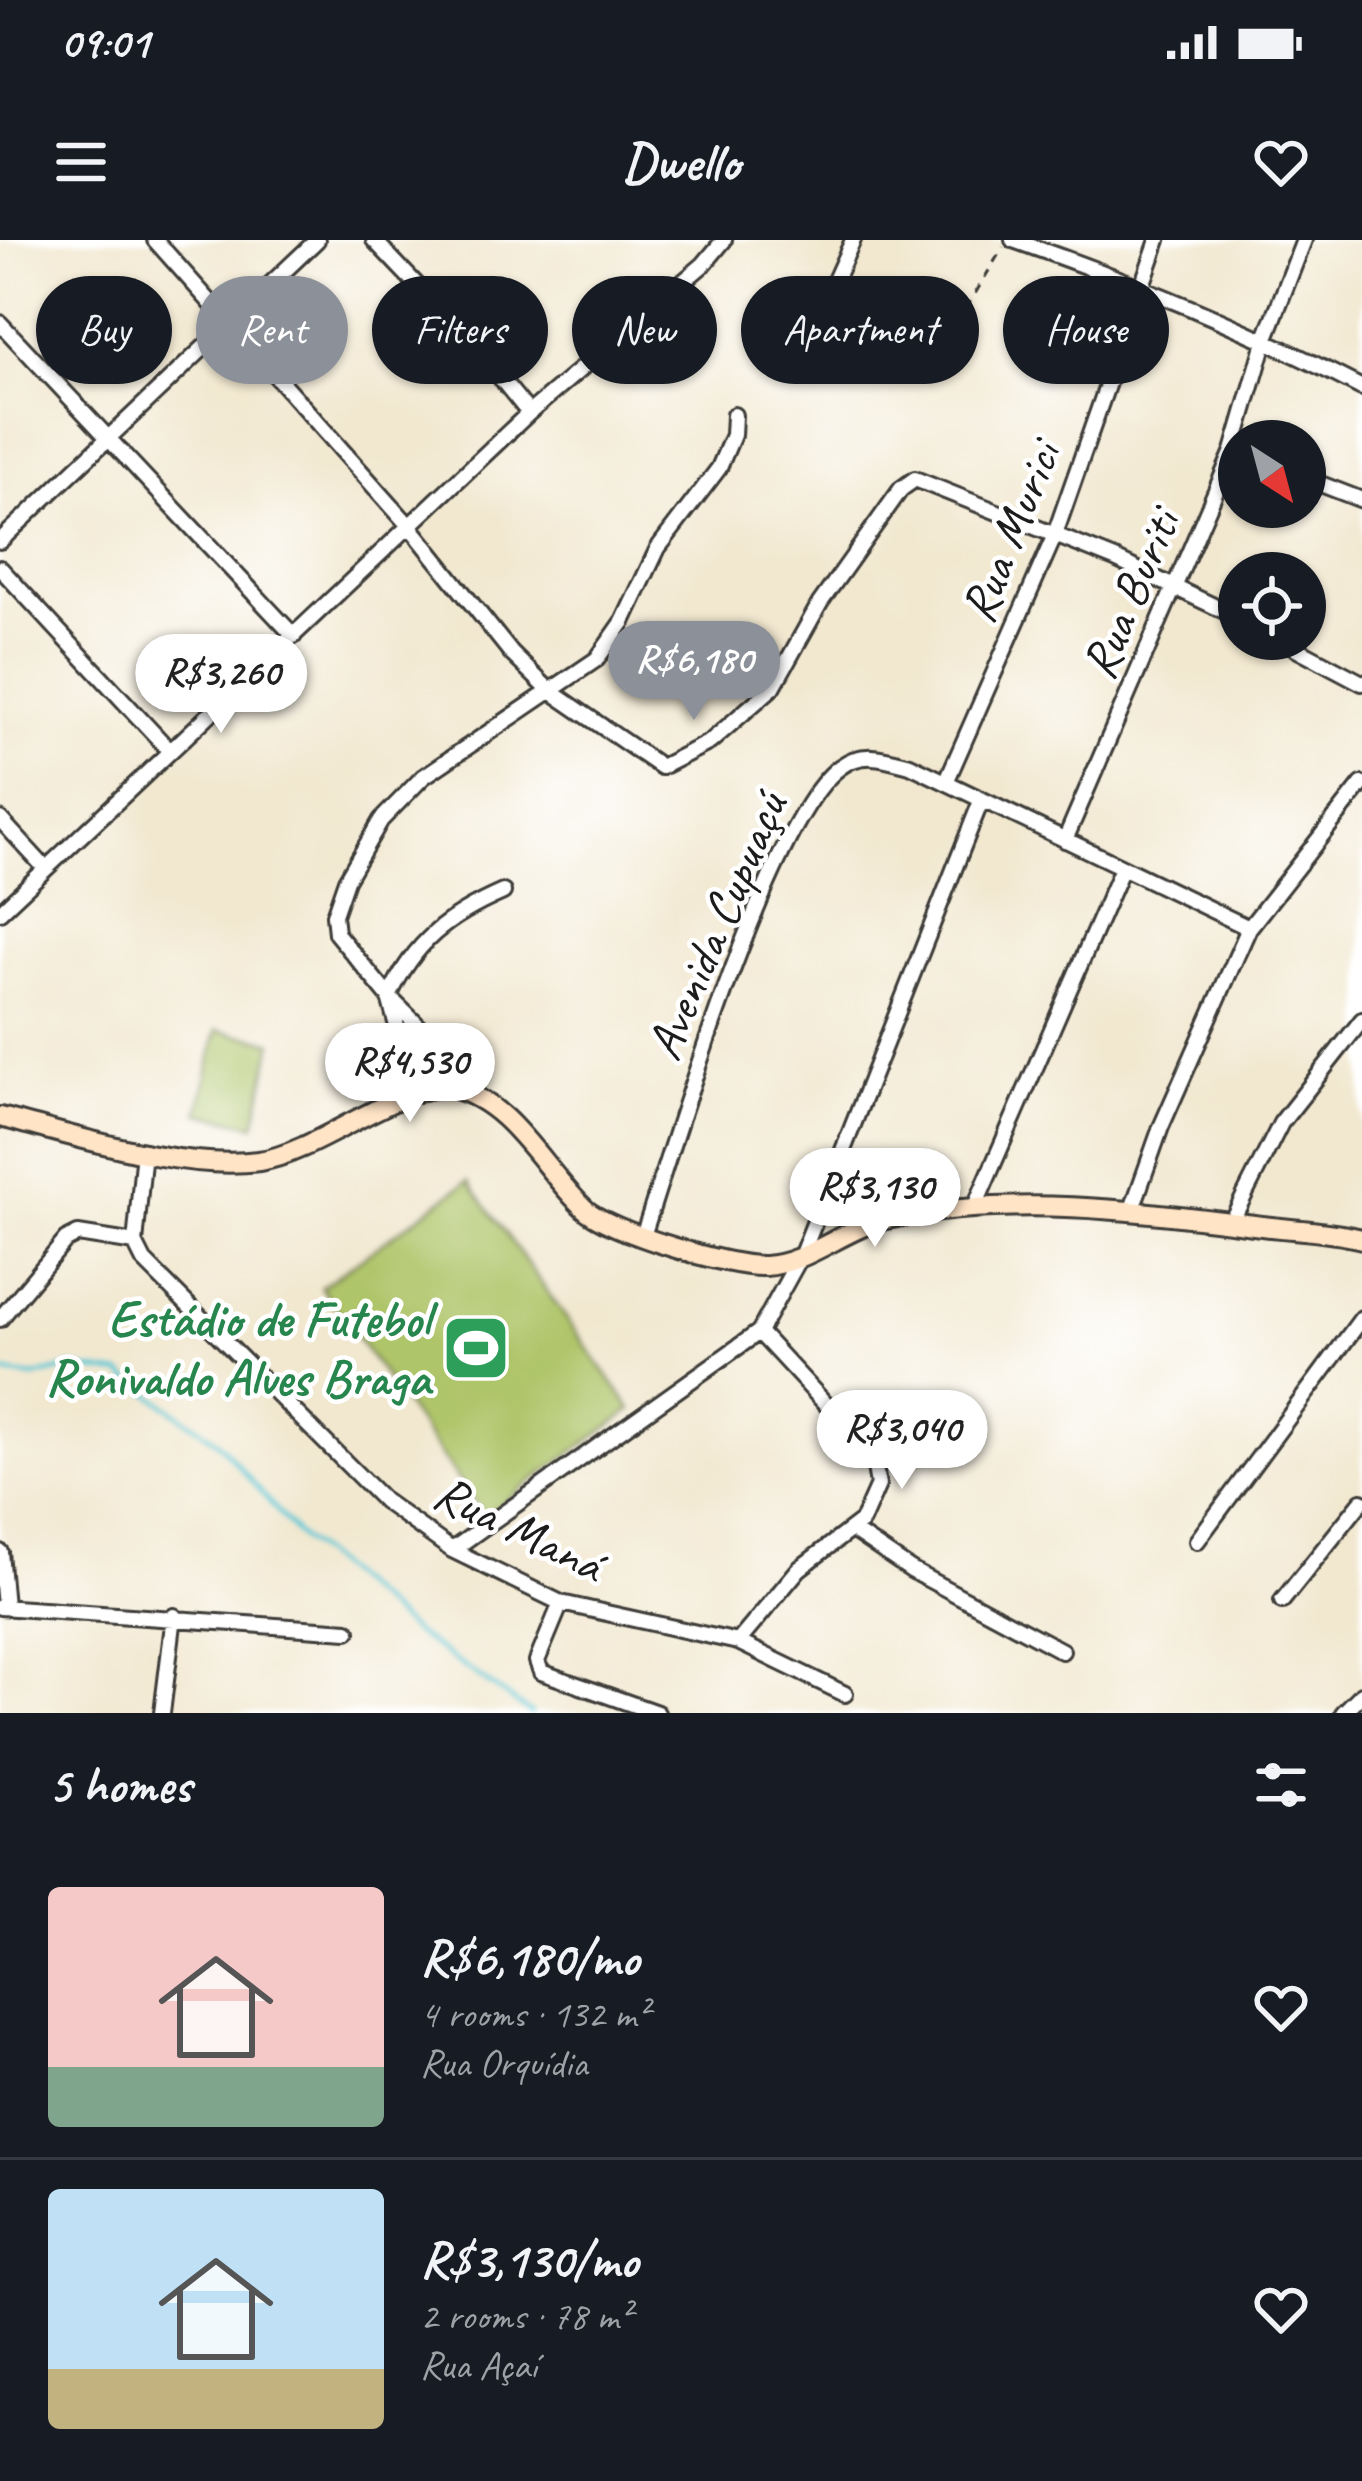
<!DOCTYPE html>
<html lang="en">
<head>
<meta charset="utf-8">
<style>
  :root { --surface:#171b24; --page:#242831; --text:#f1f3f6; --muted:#9ea1a6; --line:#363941; --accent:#8c9099 }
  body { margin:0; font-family:Caveat,sans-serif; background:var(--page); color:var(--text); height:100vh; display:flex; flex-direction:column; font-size:45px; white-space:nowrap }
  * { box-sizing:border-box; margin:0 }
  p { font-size:39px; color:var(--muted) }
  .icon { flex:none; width:66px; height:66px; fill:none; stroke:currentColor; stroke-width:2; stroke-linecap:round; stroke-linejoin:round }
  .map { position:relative; height:1473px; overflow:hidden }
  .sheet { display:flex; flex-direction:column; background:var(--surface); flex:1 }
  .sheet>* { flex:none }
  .banner { position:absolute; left:36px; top:36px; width:1290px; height:108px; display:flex; gap:24px }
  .needle { width:78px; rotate:144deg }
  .fabs { position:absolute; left:1218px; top:180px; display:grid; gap:24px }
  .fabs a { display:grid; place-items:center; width:108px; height:108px; border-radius:50%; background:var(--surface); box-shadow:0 3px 9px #0004; font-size:60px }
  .price { position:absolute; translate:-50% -102px; padding:0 27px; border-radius:42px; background:#fff; color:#222; font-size:39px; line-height:78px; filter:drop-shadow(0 3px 6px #0008) }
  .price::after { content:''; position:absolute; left:50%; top:72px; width:36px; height:27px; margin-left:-18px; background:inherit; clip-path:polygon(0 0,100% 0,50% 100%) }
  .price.current { background:var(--accent); color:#fff }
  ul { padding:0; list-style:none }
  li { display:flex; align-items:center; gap:36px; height:300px; padding:0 48px }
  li+li { border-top:3px solid var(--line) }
  li span { display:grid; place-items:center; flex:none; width:336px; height:240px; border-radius:12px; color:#555 }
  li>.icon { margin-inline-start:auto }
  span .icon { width:144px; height:144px; fill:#fffc; stroke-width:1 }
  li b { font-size:51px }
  h2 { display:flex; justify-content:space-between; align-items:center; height:144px; padding:0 48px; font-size:51px }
  .pill { padding:0 42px; border-radius:54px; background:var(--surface); box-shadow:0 3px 9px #0004; font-size:42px; line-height:108px }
  .pill.current { background:var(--accent); color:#fff }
  .status { display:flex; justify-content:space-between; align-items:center; height:84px; padding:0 60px; background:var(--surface); direction:ltr }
  .status svg { height:33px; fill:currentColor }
  header { display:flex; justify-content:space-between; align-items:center; height:156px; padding:0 48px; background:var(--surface); font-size:54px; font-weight:600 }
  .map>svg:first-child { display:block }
</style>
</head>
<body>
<div class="status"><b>09:01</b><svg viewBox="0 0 49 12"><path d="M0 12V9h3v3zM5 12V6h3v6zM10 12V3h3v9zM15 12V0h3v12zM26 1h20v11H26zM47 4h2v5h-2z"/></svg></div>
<header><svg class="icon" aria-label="menu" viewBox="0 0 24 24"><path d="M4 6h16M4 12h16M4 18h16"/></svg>Dwello<svg class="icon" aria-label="heart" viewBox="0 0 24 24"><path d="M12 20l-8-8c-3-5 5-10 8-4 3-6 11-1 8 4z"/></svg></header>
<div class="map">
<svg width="1362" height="1473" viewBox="0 0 1362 1473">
  <rect width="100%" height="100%" fill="#fff"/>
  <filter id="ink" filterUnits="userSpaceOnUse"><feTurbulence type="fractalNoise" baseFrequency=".00833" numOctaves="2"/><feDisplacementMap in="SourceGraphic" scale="24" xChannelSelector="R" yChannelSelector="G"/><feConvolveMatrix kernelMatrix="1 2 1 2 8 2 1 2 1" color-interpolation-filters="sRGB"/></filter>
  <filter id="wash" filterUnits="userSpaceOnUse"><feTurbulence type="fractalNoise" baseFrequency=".004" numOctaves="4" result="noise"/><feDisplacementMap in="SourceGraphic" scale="48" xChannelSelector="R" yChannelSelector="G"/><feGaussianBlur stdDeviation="2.7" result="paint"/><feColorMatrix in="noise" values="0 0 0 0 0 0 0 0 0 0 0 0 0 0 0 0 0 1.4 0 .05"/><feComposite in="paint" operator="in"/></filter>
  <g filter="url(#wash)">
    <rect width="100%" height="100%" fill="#f2e8d0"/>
    <path fill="#afc569" stroke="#667042" stroke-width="3" d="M217 790 273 802 255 885 199 873Z
      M468 941 632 1170 484 1276 321 1047Z"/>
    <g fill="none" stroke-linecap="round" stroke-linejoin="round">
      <path stroke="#5dc8d6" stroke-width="4.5" d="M0 1132 33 1137 72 1127 121 1134 218 1202 297 1294 415 1393 531 1473"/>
    </g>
  </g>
  <g filter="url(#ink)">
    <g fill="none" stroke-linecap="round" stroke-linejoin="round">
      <g stroke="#3c3b37" stroke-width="20">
        <path id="street" d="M155 0 412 289 512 414 549 450 661 527 710 502 773 447 820 363 901 249 915 239 1115 319 1239 378
          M374 0 473 104 529 173
          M1013 0C1134 42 1248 89 1362 148
          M0 83 294 396
          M814 87 853 0
          M1305 238 1362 260
          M0 301 317 0
          M0 328 169 510
          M1279 399 1362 443
          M947 540 1054 297 1158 0
          M0 579 45 628
          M1065 600 1233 211 1266 98 1304 0
          M0 672 529 173 704 24 724 0
          M415 852 389 757C414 702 448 676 503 652
          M474 855 449 816 389 757 336 693 334 675 346 640 381 580 423 537 597 419 623 382 658 308 719 228 733 195 734 175
          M144 911 135 1003 144 1021 384 1261 452 1310 561 1363 738 1402 845 1454
          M976 964 1122 628
          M1132 969 1161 887 1249 688 1362 544
          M1231 982 1281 883 1362 780
          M644 993C674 901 770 577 840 527 863 510 885 518 910 525L1249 688
          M0 1079 66 1000 78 994 135 1003
          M852 1290 911 1330 1062 1411
          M1197 1301 1362 1078
          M452 1310 759 1092 802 1014 981 561
          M0 1312 5 1366
          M1282 1361 1362 1261
          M561 1363 537 1421 541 1432 657 1473
          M0 1367 348 1391
          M738 1402 799 1329 862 1281 878 1245 873 1215 759 1092
          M162 1473 174 1376
          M1343 1473 1362 1454"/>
      </g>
      <g stroke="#3c3b37" stroke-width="24">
        <path id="secondary" d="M0 877C77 896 180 931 259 921 318 913 406 838 452 848 512 862 543 930 585 969 609 991 730 1028 765 1026 809 1024 847 985 892 978 1014 956 1131 969 1254 985 1289 990 1327 990 1362 999"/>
      </g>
      <path stroke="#3c3b37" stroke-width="3" stroke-dasharray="9 9" stroke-linecap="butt" d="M966 69 1003 7"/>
      <use href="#street" stroke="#fff" stroke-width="14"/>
      <use href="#secondary" stroke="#ffe4c6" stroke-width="18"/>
    </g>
  </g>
  <defs>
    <g id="stadium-square" transform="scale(3.45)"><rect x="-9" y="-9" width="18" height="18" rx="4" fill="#2e9e5b" stroke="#fff"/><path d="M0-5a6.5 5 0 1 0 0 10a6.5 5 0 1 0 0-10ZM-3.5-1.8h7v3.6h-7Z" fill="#fff"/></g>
  </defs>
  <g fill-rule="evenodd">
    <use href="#stadium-square" x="476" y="1108"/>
  </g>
  <g text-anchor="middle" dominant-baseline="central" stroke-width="9" stroke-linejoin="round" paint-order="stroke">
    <g font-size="51" fill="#1c1c1c" stroke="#fff">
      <text transform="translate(1010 292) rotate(-68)">Rua Murici</text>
      <text transform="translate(1130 354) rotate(-67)">Rua Buriti</text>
      <text transform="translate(716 686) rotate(-67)">Avenida Cupuaçú</text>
      <text transform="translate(519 1288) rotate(26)">Rua Maná</text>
    </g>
    <g font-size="51" font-weight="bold" fill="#27864d" stroke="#fff" text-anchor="end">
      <text x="430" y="1079">Estádio de Futebol<tspan x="430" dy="59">Ronivaldo Alves Braga</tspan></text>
    </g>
  </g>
</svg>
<div class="fabs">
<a><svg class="needle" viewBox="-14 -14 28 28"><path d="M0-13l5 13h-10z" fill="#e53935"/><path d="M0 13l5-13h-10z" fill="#9ea1a6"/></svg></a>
<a><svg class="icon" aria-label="locate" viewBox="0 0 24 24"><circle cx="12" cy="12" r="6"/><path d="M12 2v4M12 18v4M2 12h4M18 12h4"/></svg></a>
</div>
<b class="price current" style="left:694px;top:483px">R$6,180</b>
<b class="price" style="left:221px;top:496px">R$3,260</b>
<b class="price" style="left:410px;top:885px">R$4,530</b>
<b class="price" style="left:875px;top:1010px">R$3,130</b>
<b class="price" style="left:902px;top:1252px">R$3,040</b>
<div class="banner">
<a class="pill">Buy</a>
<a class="pill current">Rent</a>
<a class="pill">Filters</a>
<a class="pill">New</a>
<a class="pill">Apartment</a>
<a class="pill">House</a>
</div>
</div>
<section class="sheet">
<h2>5 homes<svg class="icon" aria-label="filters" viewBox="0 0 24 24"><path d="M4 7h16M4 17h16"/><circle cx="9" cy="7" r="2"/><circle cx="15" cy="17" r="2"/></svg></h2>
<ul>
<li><span style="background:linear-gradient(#f6c9c9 75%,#7fa58c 0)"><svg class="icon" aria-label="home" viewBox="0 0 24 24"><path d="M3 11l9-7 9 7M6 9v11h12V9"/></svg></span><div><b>R$6,180/mo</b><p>4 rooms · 132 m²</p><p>Rua Orquídia</p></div><svg class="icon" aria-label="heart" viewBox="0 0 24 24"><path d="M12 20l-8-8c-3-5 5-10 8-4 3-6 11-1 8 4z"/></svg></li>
<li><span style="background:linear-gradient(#bfe0f5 75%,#c2b280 0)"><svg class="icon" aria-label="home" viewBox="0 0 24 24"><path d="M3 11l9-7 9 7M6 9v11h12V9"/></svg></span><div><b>R$3,130/mo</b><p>2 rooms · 78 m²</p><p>Rua Açaí</p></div><svg class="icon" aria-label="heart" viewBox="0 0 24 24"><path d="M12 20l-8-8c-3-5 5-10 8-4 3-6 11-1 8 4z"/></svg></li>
</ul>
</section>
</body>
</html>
